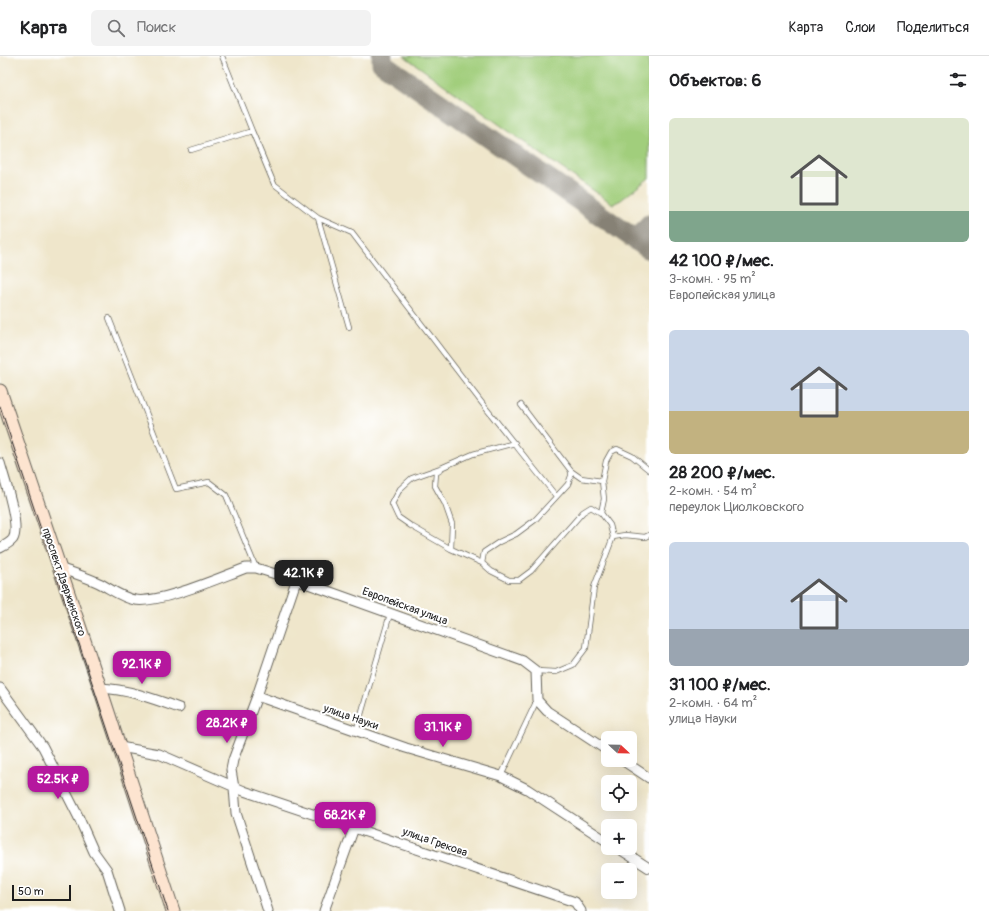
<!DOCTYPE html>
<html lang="ru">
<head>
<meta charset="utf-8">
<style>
  :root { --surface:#fff; --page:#f2f2f2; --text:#202124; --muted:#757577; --line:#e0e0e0; --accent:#b5179e }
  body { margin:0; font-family:Pangolin,sans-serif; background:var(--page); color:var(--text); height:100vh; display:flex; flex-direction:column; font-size:15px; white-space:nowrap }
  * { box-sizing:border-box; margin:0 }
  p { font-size:13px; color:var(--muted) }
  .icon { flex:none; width:22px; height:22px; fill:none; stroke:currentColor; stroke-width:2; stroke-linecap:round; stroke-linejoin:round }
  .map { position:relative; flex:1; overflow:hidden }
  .panel { display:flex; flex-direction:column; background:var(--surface); width:340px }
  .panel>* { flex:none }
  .needle { width:26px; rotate:112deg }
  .buttons { position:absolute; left:601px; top:675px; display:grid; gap:8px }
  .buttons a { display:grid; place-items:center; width:36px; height:36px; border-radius:6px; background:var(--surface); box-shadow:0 4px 16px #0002; font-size:20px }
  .scale { position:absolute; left:12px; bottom:10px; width:59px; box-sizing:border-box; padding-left:4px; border:2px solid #1c1c1c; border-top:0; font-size:11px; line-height:14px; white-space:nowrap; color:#1c1c1c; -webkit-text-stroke:3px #fff; paint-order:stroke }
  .price { position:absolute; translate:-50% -34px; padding:0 9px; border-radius:8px; background:var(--accent); color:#fff; font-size:13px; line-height:26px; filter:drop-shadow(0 1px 2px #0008) }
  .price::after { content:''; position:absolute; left:50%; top:24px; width:12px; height:9px; margin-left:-6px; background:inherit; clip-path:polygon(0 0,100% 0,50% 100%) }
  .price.current { background:#222; color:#fff }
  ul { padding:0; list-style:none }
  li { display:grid; align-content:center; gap:8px; height:212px; padding:0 20px }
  li span { display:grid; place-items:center; height:124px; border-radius:6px; color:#555 }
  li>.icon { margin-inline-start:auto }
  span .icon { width:72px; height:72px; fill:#fffc; stroke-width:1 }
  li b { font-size:17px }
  h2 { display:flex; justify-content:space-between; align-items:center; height:48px; padding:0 20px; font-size:17px }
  header { display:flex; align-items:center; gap:24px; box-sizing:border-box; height:56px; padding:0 20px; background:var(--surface); border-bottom:1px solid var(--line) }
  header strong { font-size:19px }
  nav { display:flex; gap:22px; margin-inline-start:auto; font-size:14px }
  .search { width:280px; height:36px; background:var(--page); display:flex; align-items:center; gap:10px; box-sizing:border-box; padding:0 14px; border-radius:6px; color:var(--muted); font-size:15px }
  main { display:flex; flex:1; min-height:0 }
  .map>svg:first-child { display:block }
</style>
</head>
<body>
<header>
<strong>Карта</strong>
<div class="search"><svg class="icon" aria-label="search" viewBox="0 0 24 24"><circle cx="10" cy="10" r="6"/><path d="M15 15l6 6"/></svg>Поиск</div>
<nav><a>Карта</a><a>Слои</a><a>Поделиться</a></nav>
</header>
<main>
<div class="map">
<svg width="649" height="855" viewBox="0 0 649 855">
  <rect width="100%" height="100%" fill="#fff"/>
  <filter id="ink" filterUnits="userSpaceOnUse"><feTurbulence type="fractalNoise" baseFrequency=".025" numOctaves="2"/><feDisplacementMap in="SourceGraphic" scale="8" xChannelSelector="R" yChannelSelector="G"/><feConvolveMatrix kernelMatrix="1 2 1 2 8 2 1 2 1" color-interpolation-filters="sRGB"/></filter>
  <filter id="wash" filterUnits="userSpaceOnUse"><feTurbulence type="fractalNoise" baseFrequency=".012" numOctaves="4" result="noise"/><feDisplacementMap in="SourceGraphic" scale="16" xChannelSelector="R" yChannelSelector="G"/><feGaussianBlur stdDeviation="0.9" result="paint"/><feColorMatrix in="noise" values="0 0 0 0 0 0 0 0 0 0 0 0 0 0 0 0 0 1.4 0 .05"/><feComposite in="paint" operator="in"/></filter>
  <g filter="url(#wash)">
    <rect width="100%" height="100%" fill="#efe6cb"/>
    <path fill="#a1ce7b" stroke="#5e754c" d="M404 0H649V122L621 144 613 148 514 79Z"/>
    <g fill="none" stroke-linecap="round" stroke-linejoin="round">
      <path stroke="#868174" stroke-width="21" d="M382 0V7L649 193
        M637 185 649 169"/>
    </g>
  </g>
  <g filter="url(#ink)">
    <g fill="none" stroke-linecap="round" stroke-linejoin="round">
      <g stroke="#666359" stroke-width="6">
        <path id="lane" d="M222 0 252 75
          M191 94 252 75 274 128 318 162
          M109 262 176 433 209 426 226 439 256 512
          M349 271 318 162 352 177 485 351 556 440
          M521 349 571 415 581 422 602 425
          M441 414 436 417 435 430 445 448 452 468 451 493
          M601 457 604 443 602 425 606 405 611 396 617 393 632 400 649 414
          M613 481 625 479 645 481 649 479
          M482 507 451 493 411 470 398 461 392 448 400 433 412 422 443 411 473 398 515 387
          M536 615 556 616 573 609 586 592 594 531 613 481 610 469 601 457 591 451 583 456 531 515 519 524H509L491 515 482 507 484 496 499 486 516 478 535 464 568 428 571 420V415
          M356 676 390 558
          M501 720 537 644"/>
      </g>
      <g stroke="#666359" stroke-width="11">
        <path id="street" d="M0 407C4 422 21 470 13 483 10 487 4 490 0 492
          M59 512C73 517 86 521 99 527 111 533 122 542 135 544 160 548 221 521 246 512H256L311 529 523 605 536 615 537 644 547 655 608 695
          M0 632 43 691 78 760 94 796 107 814 120 855
          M100 632C127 633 154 643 179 652
          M257 640 406 692 501 720 527 733 608 786
          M120 691 159 698 244 735 575 846 581 855
          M622 704 649 722
          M618 792 649 812
          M268 855 236 757 234 732 231 714 233 704 257 640 296 525
          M324 855 354 772"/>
      </g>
      <g stroke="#666359" stroke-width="15">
        <path id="secondary" d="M0 335 100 632 173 855"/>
      </g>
      <use href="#lane" stroke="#fff" stroke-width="4.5"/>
      <use href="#street" stroke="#fff" stroke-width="9"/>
      <use href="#secondary" stroke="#fde4d0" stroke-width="13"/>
      <path stroke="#1c1c1c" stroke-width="1" d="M0 350 168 855"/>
    </g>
  </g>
  <g text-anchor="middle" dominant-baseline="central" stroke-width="4" stroke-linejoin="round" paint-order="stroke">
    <g font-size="11" fill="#1c1c1c" stroke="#fff">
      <text transform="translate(64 526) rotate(71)">проспект Дзержинского</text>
      <text transform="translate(405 550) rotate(20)">Европейская улица</text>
      <text transform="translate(351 661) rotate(19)">улица Науки</text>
      <text transform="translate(435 786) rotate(19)">улица Грекова</text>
    </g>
  </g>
</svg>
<div class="buttons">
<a><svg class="needle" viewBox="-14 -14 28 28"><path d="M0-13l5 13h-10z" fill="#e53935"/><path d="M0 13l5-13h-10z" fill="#757577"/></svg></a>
<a><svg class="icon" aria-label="locate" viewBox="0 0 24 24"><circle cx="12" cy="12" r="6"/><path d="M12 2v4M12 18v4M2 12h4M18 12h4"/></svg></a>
<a>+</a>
<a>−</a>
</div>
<div class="scale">50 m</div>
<b class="price current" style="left:304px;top:538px">42.1K ₽</b>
<b class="price" style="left:142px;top:629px">92.1K ₽</b>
<b class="price" style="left:227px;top:688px">28.2K ₽</b>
<b class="price" style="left:443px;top:692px">31.1K ₽</b>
<b class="price" style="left:58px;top:744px">52.5K ₽</b>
<b class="price" style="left:345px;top:780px">68.2K ₽</b>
</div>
<section class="panel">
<h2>Объектов: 6<svg class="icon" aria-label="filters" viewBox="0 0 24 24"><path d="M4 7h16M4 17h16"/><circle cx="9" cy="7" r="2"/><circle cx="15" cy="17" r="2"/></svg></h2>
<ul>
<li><span style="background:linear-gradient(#dfe7d0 75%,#7fa58c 0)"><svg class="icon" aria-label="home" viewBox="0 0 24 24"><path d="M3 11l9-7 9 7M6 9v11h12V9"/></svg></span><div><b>42 100 ₽/мес.</b><p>3-комн. · 95 m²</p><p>Европейская улица</p></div></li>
<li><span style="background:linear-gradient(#c9d6e8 65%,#c2b280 0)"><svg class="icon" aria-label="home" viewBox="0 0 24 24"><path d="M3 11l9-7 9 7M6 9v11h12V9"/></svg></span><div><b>28 200 ₽/мес.</b><p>2-комн. · 54 m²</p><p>переулок Циолковского</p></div></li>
<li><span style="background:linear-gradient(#c9d6e8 70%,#9aa5b1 0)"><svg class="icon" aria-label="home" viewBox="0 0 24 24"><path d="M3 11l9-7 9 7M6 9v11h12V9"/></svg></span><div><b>31 100 ₽/мес.</b><p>2-комн. · 64 m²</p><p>улица Науки</p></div></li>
</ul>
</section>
</main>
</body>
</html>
